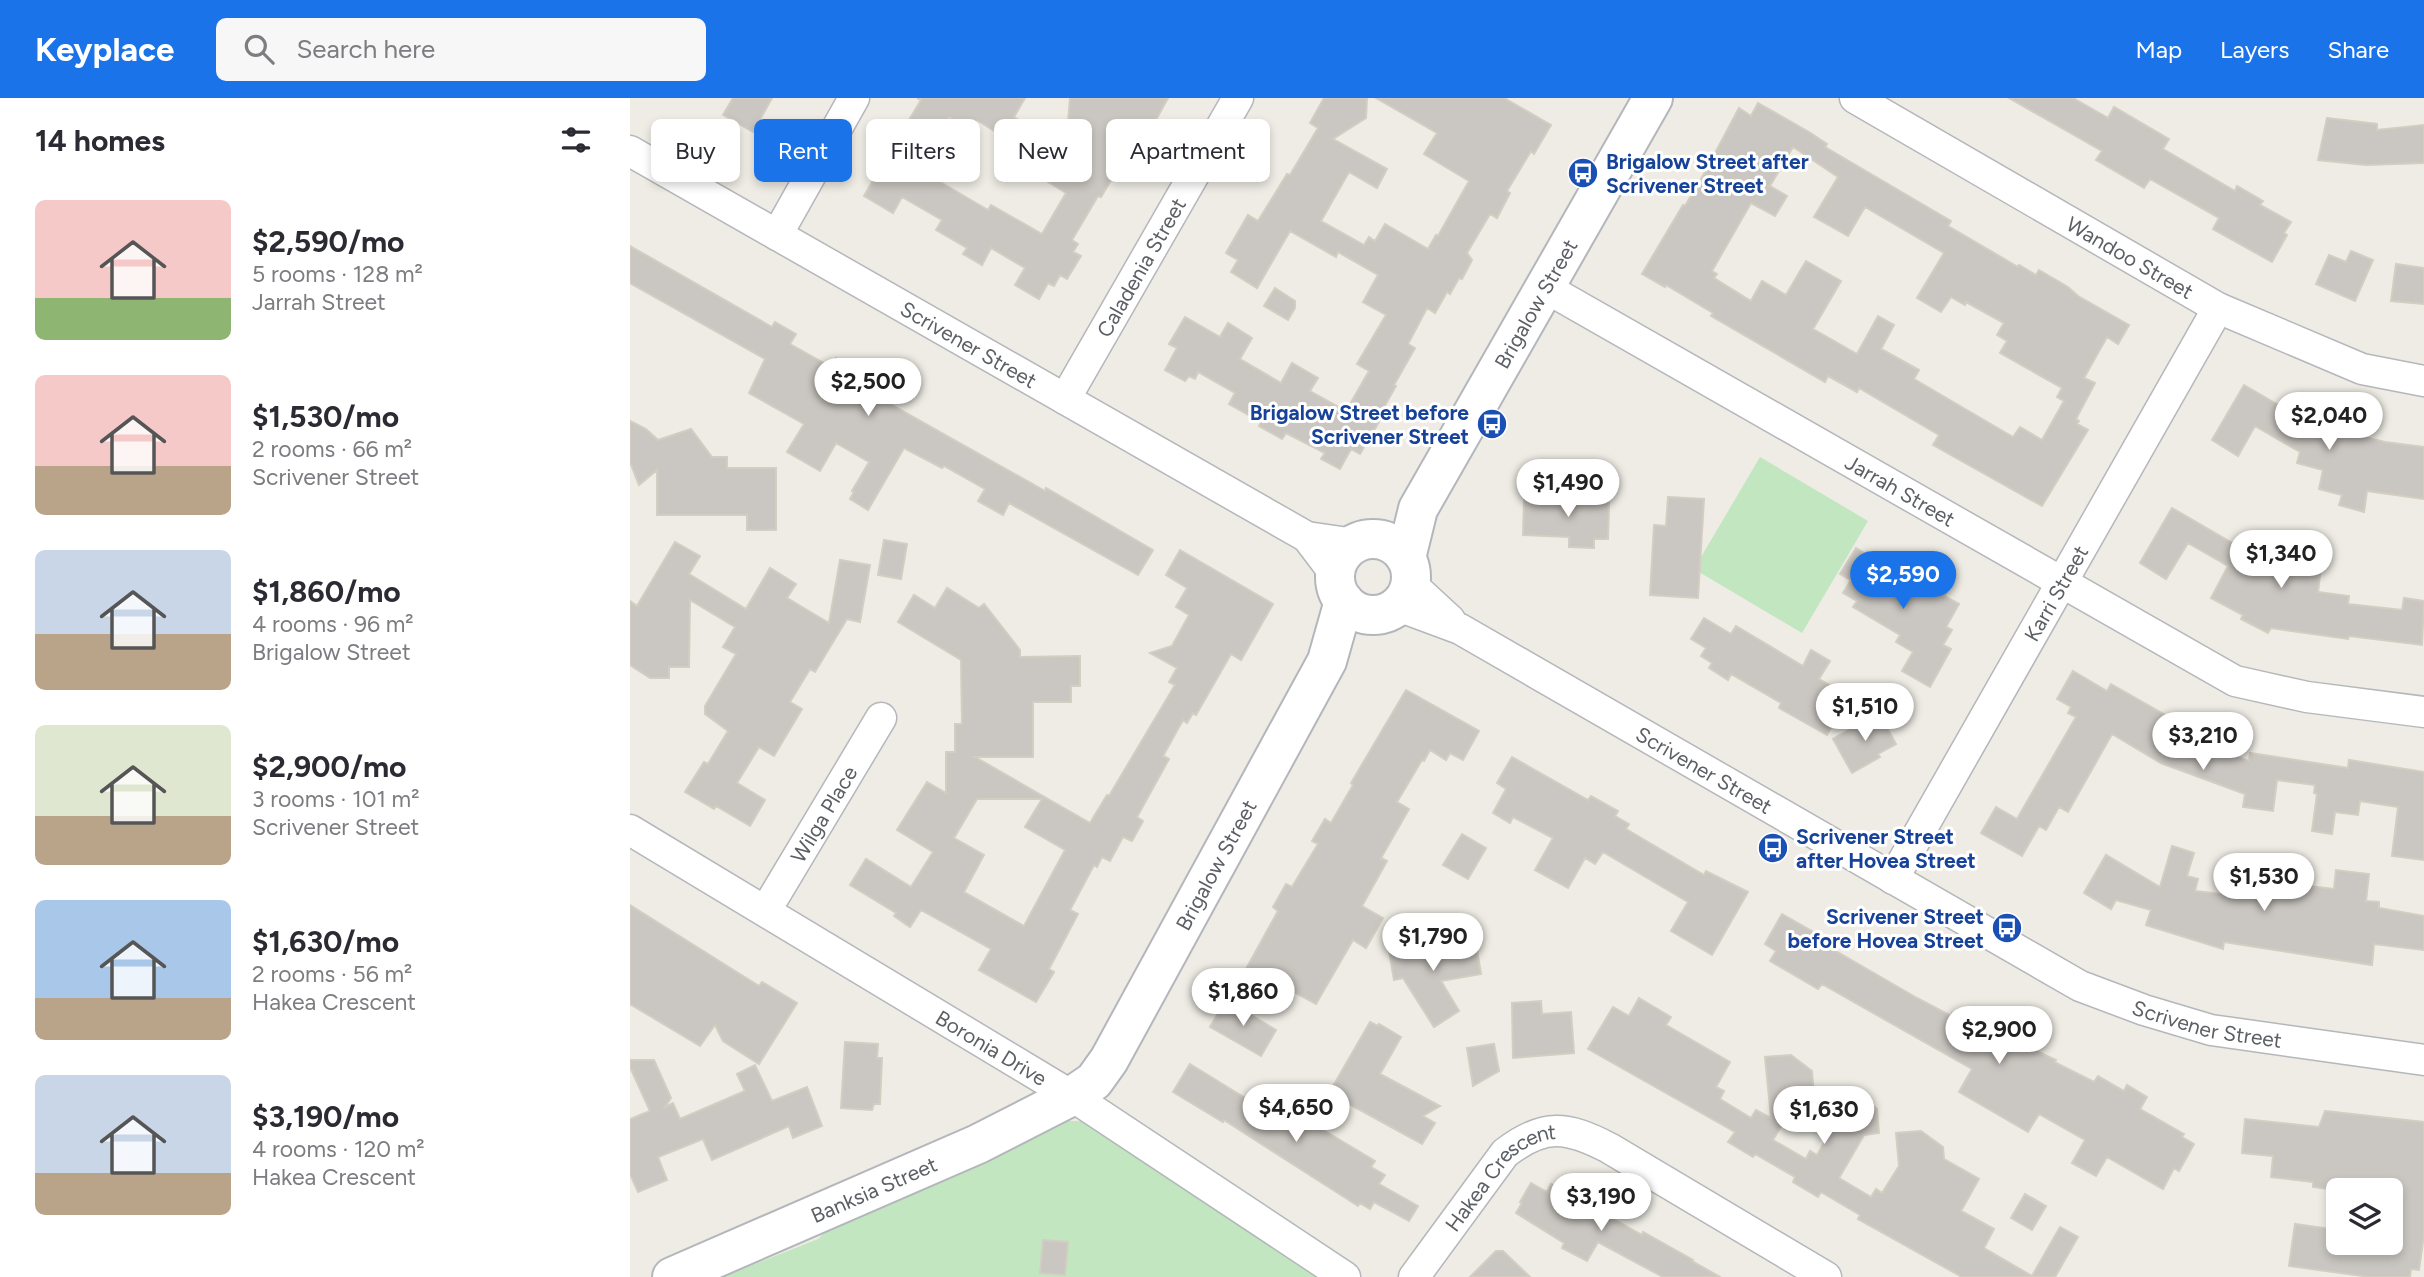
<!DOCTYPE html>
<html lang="en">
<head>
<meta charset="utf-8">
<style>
  :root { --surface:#fff; --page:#f7f7f7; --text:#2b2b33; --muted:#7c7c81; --accent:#1a73e8 }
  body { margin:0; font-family:Figtree,sans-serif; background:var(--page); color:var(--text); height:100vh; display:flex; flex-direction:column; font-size:26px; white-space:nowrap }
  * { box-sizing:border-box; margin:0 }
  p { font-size:23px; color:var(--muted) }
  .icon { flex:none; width:38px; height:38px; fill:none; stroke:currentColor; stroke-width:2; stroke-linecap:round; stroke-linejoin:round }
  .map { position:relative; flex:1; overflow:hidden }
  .panel { display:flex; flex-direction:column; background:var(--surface); width:630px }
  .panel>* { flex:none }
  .guide { position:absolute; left:21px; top:21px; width:665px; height:63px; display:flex; gap:14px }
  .controls { position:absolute; left:1696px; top:1080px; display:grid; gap:14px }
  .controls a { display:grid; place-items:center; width:77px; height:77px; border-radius:10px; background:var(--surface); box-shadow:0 4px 10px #0003; font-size:35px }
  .price { position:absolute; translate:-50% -60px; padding:0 16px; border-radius:24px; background:#fff; color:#222; font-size:23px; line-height:46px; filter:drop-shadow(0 2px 4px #0008) }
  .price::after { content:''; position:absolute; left:50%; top:42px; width:21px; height:16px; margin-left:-10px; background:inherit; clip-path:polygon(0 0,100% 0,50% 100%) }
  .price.selected { background:var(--accent); color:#fff }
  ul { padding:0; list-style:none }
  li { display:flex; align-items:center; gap:21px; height:175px; padding:0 35px }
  li span { display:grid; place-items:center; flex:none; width:196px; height:140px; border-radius:10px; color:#555 }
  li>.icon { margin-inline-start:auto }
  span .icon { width:84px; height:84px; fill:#fffc; stroke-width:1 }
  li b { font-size:30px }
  h2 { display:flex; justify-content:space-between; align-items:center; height:84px; padding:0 35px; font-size:30px }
  .chip { padding:0 24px; border-radius:10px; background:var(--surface); box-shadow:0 4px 10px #0003; font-size:24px; line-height:63px }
  .chip.selected { background:var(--accent); color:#fff }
  header { display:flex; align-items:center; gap:42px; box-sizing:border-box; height:98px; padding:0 35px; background:var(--accent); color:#fff }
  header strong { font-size:33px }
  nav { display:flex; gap:38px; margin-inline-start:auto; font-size:24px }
  .search { width:490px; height:63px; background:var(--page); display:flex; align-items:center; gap:18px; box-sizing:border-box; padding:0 24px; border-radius:10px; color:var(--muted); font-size:26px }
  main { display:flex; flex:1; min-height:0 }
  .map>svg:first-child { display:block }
</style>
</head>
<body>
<header>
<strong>Keyplace</strong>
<div class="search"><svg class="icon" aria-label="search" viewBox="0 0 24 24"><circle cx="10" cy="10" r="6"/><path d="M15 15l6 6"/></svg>Search here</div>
<nav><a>Map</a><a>Layers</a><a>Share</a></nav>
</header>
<main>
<section class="panel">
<h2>14 homes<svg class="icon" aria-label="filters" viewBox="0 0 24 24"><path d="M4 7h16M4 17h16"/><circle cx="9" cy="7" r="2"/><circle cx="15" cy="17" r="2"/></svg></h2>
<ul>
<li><span style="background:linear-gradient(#f6c9c9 70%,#8fb573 0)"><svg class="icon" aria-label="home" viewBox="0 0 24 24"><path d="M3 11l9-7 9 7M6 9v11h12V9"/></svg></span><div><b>$2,590/mo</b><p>5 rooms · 128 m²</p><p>Jarrah Street</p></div></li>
<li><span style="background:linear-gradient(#f6c9c9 65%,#b9a48a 0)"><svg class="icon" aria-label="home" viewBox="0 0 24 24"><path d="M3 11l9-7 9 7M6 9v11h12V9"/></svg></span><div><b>$1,530/mo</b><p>2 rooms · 66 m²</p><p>Scrivener Street</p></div></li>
<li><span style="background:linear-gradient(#c9d6e8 60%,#b9a48a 0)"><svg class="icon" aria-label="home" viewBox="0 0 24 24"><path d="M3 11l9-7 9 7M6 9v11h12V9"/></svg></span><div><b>$1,860/mo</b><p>4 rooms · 96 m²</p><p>Brigalow Street</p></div></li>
<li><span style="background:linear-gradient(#dfe7d0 65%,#b9a48a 0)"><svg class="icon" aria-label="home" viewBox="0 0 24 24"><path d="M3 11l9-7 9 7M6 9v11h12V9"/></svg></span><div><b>$2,900/mo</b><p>3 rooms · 101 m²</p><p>Scrivener Street</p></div></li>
<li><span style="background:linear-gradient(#a9c7e8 70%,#b9a48a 0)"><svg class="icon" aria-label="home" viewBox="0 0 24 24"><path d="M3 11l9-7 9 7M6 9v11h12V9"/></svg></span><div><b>$1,630/mo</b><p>2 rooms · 56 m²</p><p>Hakea Crescent</p></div></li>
<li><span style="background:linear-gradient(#c9d6e8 70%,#b9a48a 0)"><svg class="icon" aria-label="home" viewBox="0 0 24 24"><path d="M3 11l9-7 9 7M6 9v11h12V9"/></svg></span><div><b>$3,190/mo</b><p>4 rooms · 120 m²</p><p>Hakea Crescent</p></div></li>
</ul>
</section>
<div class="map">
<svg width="1794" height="1179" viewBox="0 0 1794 1179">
  <rect width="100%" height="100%" fill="#eeece4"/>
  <path fill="#c1e6c0" d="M1130 359 1238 423 1172 535 1064 471Z
    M432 1023H454L706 1179H92L188 1141 217 1113Z"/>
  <path fill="#cac6c1" stroke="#d3cdc2" stroke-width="2" fill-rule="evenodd" d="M103 0H142L123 34 93 17Z
    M287 0H395L384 19 436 50 440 0H538L509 53 501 49 471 99 468 98 442 142 448 146 443 154 451 158 437 181 430 177 424 188 418 185 409 201 385 187 395 170 361 150 352 167 333 156 337 150 306 132 312 122 272 99 263 115 234 98 245 79 242 77 258 50 261 52 291 2ZM319 19 332 27 334 23 344 29 347 22 417 67 410 79 436 95 412 136 361 107 358 112 288 71Z
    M694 0H737L736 20 703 41 757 71 747 90 719 74 691 123 734 147 739 139 745 143 755 126 798 151 806 137 808 138 839 83 794 56 807 35 746 0H874L921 27 904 56 901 53 877 93 880 95 867 120 860 116 837 155 842 162 832 181 829 180 820 196 817 194 805 215 797 210 778 246 785 250 764 287 766 288 753 311 756 312 730 356 721 351 710 371 691 361 695 355 656 335 652 341 629 328 631 324 599 306 605 295 568 274 565 281 559 278 555 283 535 272 547 250 539 246 555 219 590 239 598 225 622 240 610 261 651 285 662 265 688 280 680 293 716 313 739 273 727 266 756 217 733 204 748 177 708 154 706 159 660 133 627 190 601 174 608 162 596 155 618 117 628 123 657 76 660 77 688 30 680 25Z
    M1379 0H1443L1478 20 1484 9 1539 41 1533 51 1605 93 1607 88 1633 103 1630 107 1661 124 1654 135 1657 137 1642 164 1583 131 1589 120 1520 81 1514 90 1466 62 1472 53Z
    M1128 5 1179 34 1197 46 1195 49 1321 123 1318 128 1388 169 1389 167 1406 177 1409 172 1438 189 1448 198 1499 227 1488 246 1477 239 1454 280 1465 285 1446 321 1449 323 1447 326 1458 332 1412 408 1303 347 1309 337 1229 290 1227 294 1198 278 1195 284 1081 218 1083 215 1036 187 1035 189 1012 176 1053 107 1055 108 1075 74 1109 10 1121 18ZM1163 49 1208 79 1184 119 1218 138 1235 109 1314 155 1287 200 1311 214 1321 199 1335 207 1336 204 1374 225 1367 237 1377 243 1370 255 1432 290 1427 299 1434 303 1412 342 1390 329 1383 339 1284 281 1289 272 1251 251 1264 227 1248 218 1227 256 1183 231 1211 183 1176 163 1156 197 1132 183 1121 203 1084 180 1087 176 1082 173 1121 105 1145 118 1157 98 1140 88Z
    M1697 20 1747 26V32L1794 27V65L1736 67 1688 62Z
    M0 148 142 229 145 224 166 236 160 246 201 269 206 260 240 279 237 285 242 288 239 294 415 393 416 390 523 452 508 477 379 405 373 417 348 403 355 391 314 368 312 370 274 350 238 412 220 401 224 394 222 393 239 364 206 345 190 373 157 354 174 326 119 295 135 261 0 185Z
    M1721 153 1743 162 1725 203 1686 186 1699 157 1716 164Z
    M1766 166 1794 170V206L1761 203Z
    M645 190 665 203V210L658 222 634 208Z
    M1614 287 1681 326 1755 344 1794 349V401L1737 393 1734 414 1709 407 1712 397 1689 391 1693 372 1667 365 1670 354 1625 328 1608 358 1582 342Z
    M0 323 16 331 28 342 61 331 82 359H97V370H146V432H117V417H27V372L9 387 0 364Z
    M941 393 966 394V405H979L978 441H964V450L939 449V439L893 437 894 401 940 403Z
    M1038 399 1074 401 1068 500 1020 497 1024 427 1036 428Z
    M1542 410 1659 478 1660 465 1691 469 1688 494 1719 498 1718 506 1772 512 1774 500 1794 503 1792 547 1719 538 1718 541 1641 530 1638 535 1611 521 1613 517 1581 500 1598 468 1558 445 1536 481 1510 465Z
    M254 442 277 446 271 481 248 477Z
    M45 444 70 458 59 476 116 511 140 470 166 486 157 500 199 525 210 462 240 467 230 524 217 521 185 574 180 571 160 604 172 611 144 658 129 649 107 685 135 702 120 728 86 708 84 711 55 694 74 664 78 666 98 633 75 616V608L106 556 93 549 105 529 60 502 59 569H39V580H20L0 567V503L7 508Z
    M1226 450 1236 456 1237 454 1297 489 1300 484 1317 494 1314 498 1329 506 1316 529 1322 532 1313 547 1321 551 1300 589 1272 573 1283 554 1266 544 1270 537 1223 509 1227 503 1213 495 1221 482 1210 476Z
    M550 452 643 506 611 562 601 556 566 617 563 615 557 625 553 622 533 658 539 661 507 719 513 723 502 743 493 739 480 763 472 759 467 769 464 767 440 812 448 816 419 871 424 874 406 904 349 872 361 851 291 812 280 829 264 818 266 815 220 787 236 761 281 789 303 754 267 732 297 684 316 695V654H325V626H332L331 562 268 524 284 497 305 510 317 490 349 510 354 506 390 552V559L450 558V588H441V604H403V659H345L460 725 477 697 479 698 545 587 539 584 547 570 520 555 542 548 559 517 546 509 557 490 536 477ZM347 701H412L395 729 435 752 394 828 334 794 354 757 324 740Z
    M1074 520 1101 536 1106 528 1173 568 1181 552 1200 563 1189 581 1219 598 1197 637 1149 610 1151 605 1101 576 1098 582 1079 570 1082 565 1071 558 1076 550 1061 541Z
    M1443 573 1477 593 1481 586 1535 617 1528 630 1619 663 1620 655 1718 670 1719 662 1794 674V762L1762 758 1768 709 1730 703 1728 717 1705 714 1702 736 1682 733 1687 696 1684 695 1685 687 1647 682 1643 713 1613 709 1615 696 1531 665 1482 636 1438 714 1429 709 1416 732 1409 728 1392 758 1351 735 1366 709 1387 721 1446 619 1438 615 1441 609 1427 601Z
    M776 592 849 633 833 662 820 655 816 662 800 652 794 663 792 662 767 704 779 711 751 760 757 763 732 808 753 820 736 850 723 842 686 906 617 869 648 813 643 809 656 786 662 789 688 746 682 743 695 721 701 725 723 687 721 685Z
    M1249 615 1266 646 1248 656 1250 659 1222 675 1203 641Z
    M882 659 958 702 961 698 988 713 985 718 999 726 996 731 1074 777 1076 773 1118 794 1082 857 1041 833 1058 804 973 754 965 766 955 760 938 790 905 772 923 740 883 719 880 725 863 715 876 691 867 685Z
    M832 736 856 750 838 781 813 767Z
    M1542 748 1564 755 1557 778 1568 781 1565 793 1634 801 1636 783 1704 791 1706 772 1739 776 1736 803 1749 804V810L1794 818V852L1744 846 1742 867 1594 844 1593 851 1516 827 1521 812 1486 802 1481 811 1454 795 1476 757 1530 789Z
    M0 807 129 888 132 884 167 905 129 966 93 943 85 927 70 948 0 906Z
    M1152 816 1201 844 1199 849 1287 900 1321 918 1322 915 1392 955 1396 948 1426 962 1424 964 1464 984 1468 978 1494 993 1497 987 1517 999 1510 1011 1554 1036 1552 1039 1564 1046 1549 1073 1544 1070 1533 1091 1477 1059 1466 1078 1442 1065 1455 1042 1409 1016 1398 1034 1329 994 1342 971 1192 886 1188 891 1140 863 1146 853 1135 846Z
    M799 840 800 847 827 843 828 849 846 846 851 876 811 883 829 913 804 929 773 880 764 882 758 847Z
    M1009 900 1041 919 1036 927 1100 964 1086 989 1094 993 1090 1001 1121 1020 1126 1012 1141 1020 1135 959 1161 957 1182 973 1184 997 1169 998 1143 1042 1176 1061 1180 1053 1187 1057 1203 1029 1201 997 1228 996 1247 1011 1249 1035 1234 1037 1209 1080 1241 1099 1246 1091 1252 1095 1269 1068 1266 1035 1291 1033 1313 1049 1314 1061 1349 1081 1331 1113 1364 1131 1354 1150 1402 1178 1430 1129 1448 1139 1425 1179H1332L1228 1121 1230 1117 1191 1094 1188 1099 1163 1084 1165 1079 1125 1056 1123 1059 1098 1044 1105 1034 958 951 983 909 999 918Z
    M596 902 646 932 631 958 580 929Z
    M911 903 912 916 941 914 944 955 883 960 882 905Z
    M740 924 748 928 749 926 771 939 750 976 810 1008 793 1018 805 1025 792 1046 699 995Z
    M215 944 248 946 247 960H252L250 1006H244L242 1012 211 1010Z
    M864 946 869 973 843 988 837 950Z
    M0 962H24L41 1000 35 1009 43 1005 50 1021 115 993 107 976 125 967 142 1003 177 989 192 1028 163 1040 159 1028 82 1062 73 1041 28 1059 37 1082 8 1094 0 1076V1021L20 1013 0 969Z
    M560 966 633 1011 635 1008 669 1028 673 1020 745 1063 741 1069 755 1077 749 1086 788 1108 779 1123 744 1104 740 1111 730 1105 728 1108 594 1022 593 1024 543 994Z
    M1695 1013 1794 1024V1137L1789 1172 1781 1171 1780 1179H1740L1659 1168 1665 1126 1708 1132V1144H1760V1092H1704L1683 1089V1084L1641 1079 1643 1058 1612 1055 1615 1021 1689 1029Z
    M901 1085 917 1094 921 1086 934 1094 936 1091 961 1105 959 1107 1012 1137 1013 1134 1063 1162 1062 1163 1090 1179H1033L968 1144 957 1163 932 1150 934 1145 886 1115 892 1105 890 1104Z
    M1395 1096 1416 1108 1402 1132 1381 1120Z
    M413 1142 438 1144 435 1177 410 1175Z
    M866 1153H873L900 1179H840Z"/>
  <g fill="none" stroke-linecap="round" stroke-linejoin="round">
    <g stroke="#b4b7bb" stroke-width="33">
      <g id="street">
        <path id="s1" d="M1225 0 1588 210 1732 271 1794 283"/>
        <path id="s2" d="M0 53 677 439 725 446"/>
        <path d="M147 137 224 0"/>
        <path id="s3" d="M916 190 1605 583 1677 599 1794 614"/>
        <path id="s4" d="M435 301 608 0"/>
        <path d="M677 439 705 476"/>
        <path d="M781 486 820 522"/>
        <path id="s5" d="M768 508 830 531 1450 888 1514 912 1581 932 1794 962"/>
        <path id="s6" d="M0 732 442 998 715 1179"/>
        <path id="s7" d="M1263 781 1588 210"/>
        <path id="s8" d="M136 812 251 620"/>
        <path id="s9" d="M784 1179 875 1055C914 1025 937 1028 979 1050L1196 1179"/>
      </g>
    </g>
    <g stroke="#b3b7bb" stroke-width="42">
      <g id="secondary">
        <circle cx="743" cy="479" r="38"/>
        <path id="s10" d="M776 460 788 411 1023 0"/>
        <path id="s11" d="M42 1179 348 1046 442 998 464 983 479 962 697 563 714 503"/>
      </g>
    </g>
    <use href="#street" stroke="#fff" stroke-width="30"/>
    <use href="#secondary" stroke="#fff" stroke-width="38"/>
  </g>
  <defs>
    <g id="bus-disc" transform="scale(1.575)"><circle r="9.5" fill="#1a4fb4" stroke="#fff"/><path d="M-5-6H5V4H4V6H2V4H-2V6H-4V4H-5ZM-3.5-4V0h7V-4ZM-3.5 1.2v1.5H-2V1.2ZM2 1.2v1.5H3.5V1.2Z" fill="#fff"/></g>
  </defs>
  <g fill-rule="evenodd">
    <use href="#bus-disc" x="953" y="75"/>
    <use href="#bus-disc" x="862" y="326"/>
    <use href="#bus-disc" x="1143" y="750"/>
    <use href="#bus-disc" x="1377" y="830"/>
  </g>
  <g text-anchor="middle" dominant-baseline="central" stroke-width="6" stroke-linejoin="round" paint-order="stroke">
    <g font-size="21" font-weight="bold" fill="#164399" stroke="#fff" text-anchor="start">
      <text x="976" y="63">Brigalow Street after<tspan x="976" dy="24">Scrivener Street</tspan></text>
      <text x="839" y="314" text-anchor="end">Brigalow Street before<tspan x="839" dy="24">Scrivener Street</tspan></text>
      <text x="1166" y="738">Scrivener Street<tspan x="1166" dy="24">after Hovea Street</tspan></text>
      <text x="1354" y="818" text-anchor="end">Scrivener Street<tspan x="1354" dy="24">before Hovea Street</tspan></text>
    </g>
    <g font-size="21" fill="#5c6064" stroke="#fff">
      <text stroke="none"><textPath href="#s1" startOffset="318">Wandoo Street</textPath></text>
      <text stroke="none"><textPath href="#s4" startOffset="152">Caladenia Street</textPath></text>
      <text stroke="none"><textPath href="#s10" startOffset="287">Brigalow Street</textPath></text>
      <text stroke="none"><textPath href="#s2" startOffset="390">Scrivener Street</textPath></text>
      <text stroke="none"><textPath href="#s3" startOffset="408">Jarrah Street</textPath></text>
      <text stroke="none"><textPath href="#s7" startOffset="329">Karri Street</textPath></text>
      <text stroke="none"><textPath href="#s5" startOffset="348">Scrivener Street</textPath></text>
      <text stroke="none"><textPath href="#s8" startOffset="112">Wilga Place</textPath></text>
      <text stroke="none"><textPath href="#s11" startOffset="714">Brigalow Street</textPath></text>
      <text stroke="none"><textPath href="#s5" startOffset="915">Scrivener Street</textPath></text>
      <text stroke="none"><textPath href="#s6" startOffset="422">Boronia Drive</textPath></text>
      <text stroke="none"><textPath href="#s9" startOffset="135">Hakea Crescent</textPath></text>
      <text stroke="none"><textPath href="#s11" startOffset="220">Banksia Street</textPath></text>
    </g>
  </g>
</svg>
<div class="controls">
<a><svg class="icon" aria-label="layers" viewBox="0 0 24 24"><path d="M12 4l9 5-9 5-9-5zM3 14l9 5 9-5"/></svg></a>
</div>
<b class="price" style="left:238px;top:320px">$2,500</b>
<b class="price" style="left:1699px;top:354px">$2,040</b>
<b class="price" style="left:938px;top:421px">$1,490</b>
<b class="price" style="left:1651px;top:492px">$1,340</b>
<b class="price selected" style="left:1273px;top:513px">$2,590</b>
<b class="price" style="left:1235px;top:645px">$1,510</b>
<b class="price" style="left:1573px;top:674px">$3,210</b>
<b class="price" style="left:1634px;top:815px">$1,530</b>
<b class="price" style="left:803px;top:875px">$1,790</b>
<b class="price" style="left:613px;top:930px">$1,860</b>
<b class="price" style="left:1369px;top:968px">$2,900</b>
<b class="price" style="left:666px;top:1046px">$4,650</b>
<b class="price" style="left:1194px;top:1048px">$1,630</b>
<b class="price" style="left:971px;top:1135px">$3,190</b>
<div class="guide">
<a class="chip">Buy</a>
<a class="chip selected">Rent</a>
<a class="chip">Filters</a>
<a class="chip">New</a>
<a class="chip">Apartment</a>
</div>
</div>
</main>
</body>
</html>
